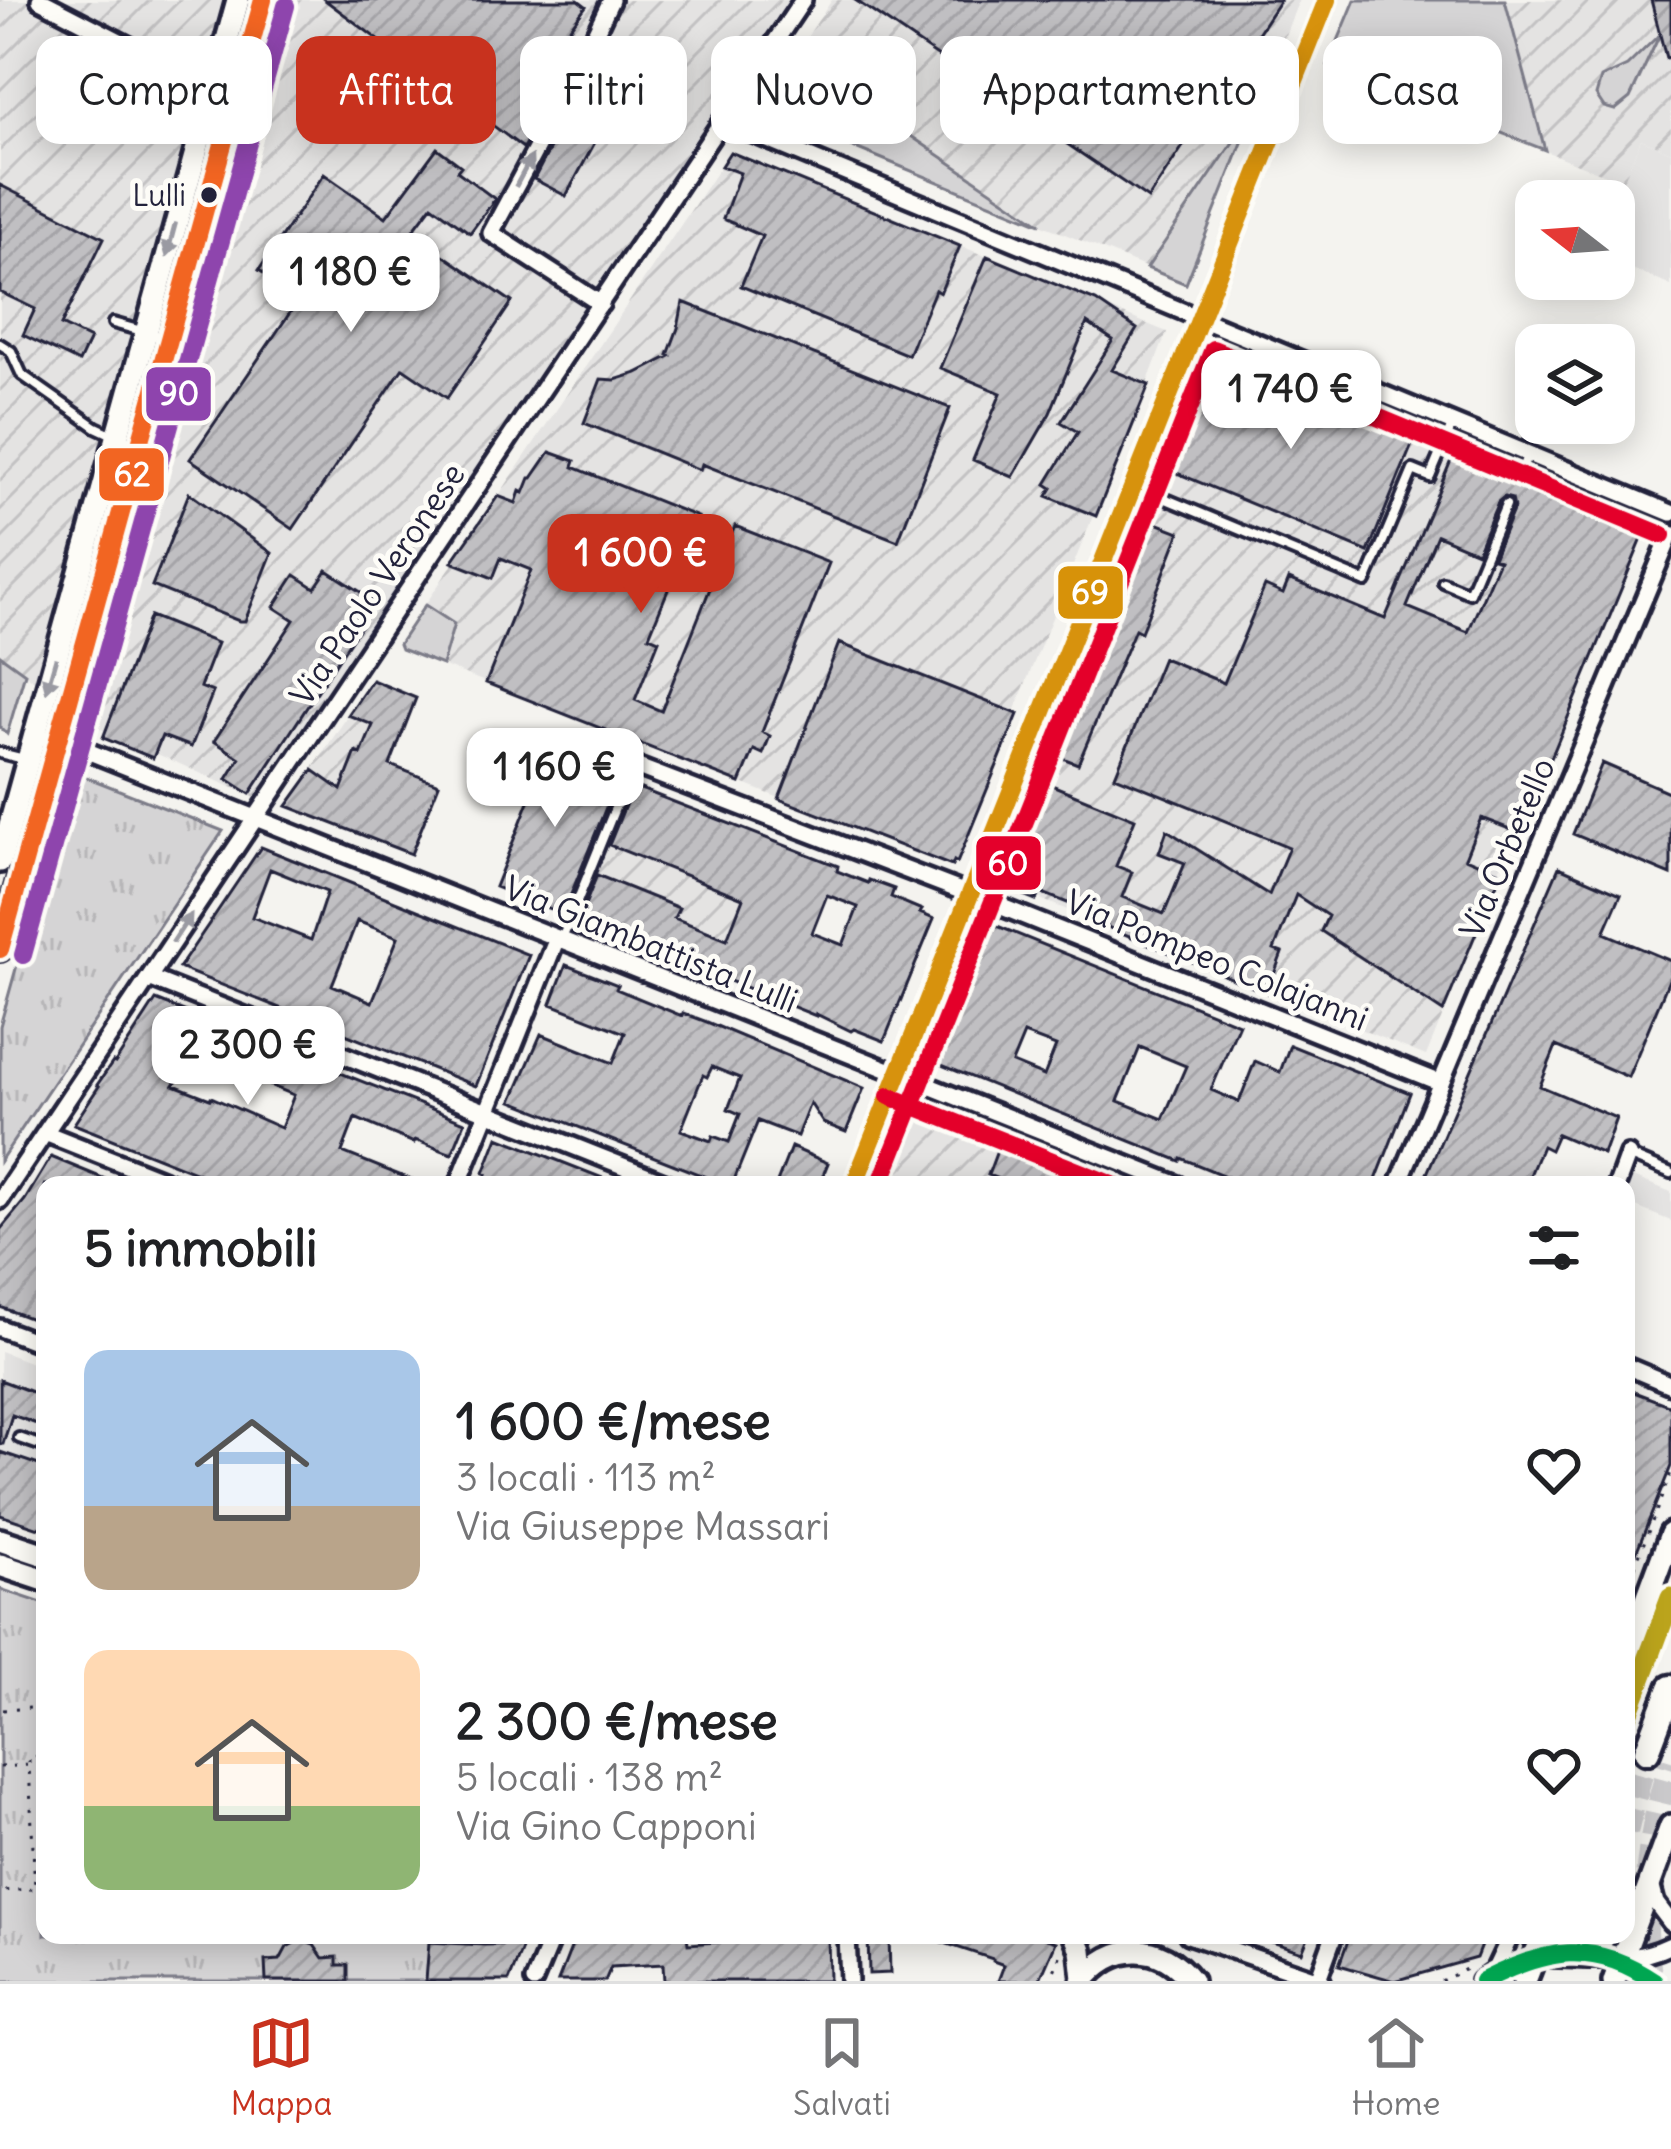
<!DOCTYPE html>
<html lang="it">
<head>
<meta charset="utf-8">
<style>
  :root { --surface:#fff; --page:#f6f6f6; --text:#202124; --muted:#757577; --line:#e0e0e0; --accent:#c8321e }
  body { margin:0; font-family:Delius,sans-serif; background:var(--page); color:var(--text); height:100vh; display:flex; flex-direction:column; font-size:45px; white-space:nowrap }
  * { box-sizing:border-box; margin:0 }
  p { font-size:39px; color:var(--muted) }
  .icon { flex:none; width:66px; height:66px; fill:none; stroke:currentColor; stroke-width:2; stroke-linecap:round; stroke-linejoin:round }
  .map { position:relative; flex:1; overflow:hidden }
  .side { position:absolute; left:36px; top:1176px; width:1599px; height:768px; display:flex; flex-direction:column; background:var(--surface); border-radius:24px; box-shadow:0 6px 30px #0003 }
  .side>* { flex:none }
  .hud { position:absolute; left:36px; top:36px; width:1599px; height:108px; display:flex; gap:24px }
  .needle { width:78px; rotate:287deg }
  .buttons { position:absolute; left:1515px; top:180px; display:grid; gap:24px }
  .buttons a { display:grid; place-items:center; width:120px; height:120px; border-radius:24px; background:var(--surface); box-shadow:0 6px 30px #0003; font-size:60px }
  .price { position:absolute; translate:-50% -102px; padding:0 27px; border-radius:24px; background:#fff; color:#222; font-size:39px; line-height:78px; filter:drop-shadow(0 3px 6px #0008) }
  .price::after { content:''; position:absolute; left:50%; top:72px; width:36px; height:27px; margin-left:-18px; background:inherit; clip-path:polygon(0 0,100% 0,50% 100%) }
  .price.selected { background:var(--accent); color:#fff }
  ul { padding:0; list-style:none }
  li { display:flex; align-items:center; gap:36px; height:300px; padding:0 48px }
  li span { display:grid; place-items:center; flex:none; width:336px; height:240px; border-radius:24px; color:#555 }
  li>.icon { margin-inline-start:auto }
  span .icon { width:144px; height:144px; fill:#fffc; stroke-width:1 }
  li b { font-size:51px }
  h2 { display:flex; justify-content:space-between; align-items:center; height:144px; padding:0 48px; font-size:51px }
  .tag { padding:0 42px; border-radius:24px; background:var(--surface); box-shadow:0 6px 30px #0003; font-size:42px; line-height:108px }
  .tag.selected { background:var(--accent); color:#fff }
  .tab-bar { display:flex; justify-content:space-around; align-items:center; height:168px; border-top:3px solid var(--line); background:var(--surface); font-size:33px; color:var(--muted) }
  .tab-bar a { display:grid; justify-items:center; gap:6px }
  .tab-bar .selected { color:var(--accent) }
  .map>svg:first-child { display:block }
</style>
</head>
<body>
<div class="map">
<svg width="1671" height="1981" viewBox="0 0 1671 1981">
  <defs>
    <pattern id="industrial-furrows" width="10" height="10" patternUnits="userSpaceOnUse" patternTransform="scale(3)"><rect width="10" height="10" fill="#e4e3e2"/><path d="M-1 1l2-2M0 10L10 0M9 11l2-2" fill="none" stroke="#c3c2c3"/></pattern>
    <pattern id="park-tufts" width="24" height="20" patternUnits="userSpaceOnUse" patternTransform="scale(3)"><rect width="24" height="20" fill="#d5d4d5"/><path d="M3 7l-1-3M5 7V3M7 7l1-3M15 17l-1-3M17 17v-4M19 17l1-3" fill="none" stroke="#b7b6b8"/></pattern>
    <pattern id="building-hatch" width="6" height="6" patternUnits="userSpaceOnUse" patternTransform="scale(3)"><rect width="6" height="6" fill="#c0bfc2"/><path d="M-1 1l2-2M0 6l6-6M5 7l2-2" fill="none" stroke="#a5a4a8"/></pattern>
  </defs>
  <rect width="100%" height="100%" fill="#f4f3ef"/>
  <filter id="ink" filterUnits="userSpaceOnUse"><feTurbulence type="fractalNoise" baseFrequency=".00833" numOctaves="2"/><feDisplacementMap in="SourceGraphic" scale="24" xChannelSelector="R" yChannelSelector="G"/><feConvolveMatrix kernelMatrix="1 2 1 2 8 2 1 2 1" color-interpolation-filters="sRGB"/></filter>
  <g filter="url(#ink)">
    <path fill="#e4e3e2" d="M1641 139 1671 152V286L1614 261V202Z
      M1633 1177 1671 1192V1221L1626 1203V1194Z
      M0 1351 45 1368V1530L0 1515Z"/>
    <path fill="url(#industrial-furrows)" d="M0 0H800L601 304 258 799 97 727 0 655Z
      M832 0H1299L1186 284 759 108Z
      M1355 0H1671V152L1641 139 1623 182 1328 65Z
      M730 152 1096 301V303L1167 332 1096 516H1093L1014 712 1018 714 997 768H995L957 863 954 862 952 866 442 665 454 624 425 605Z
      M1214 352 1646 529 1520 833 1515 832 1498 871 1501 873 1426 1056 1038 898 1036 900 998 885 1020 830H1023L1101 632H1103L1108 618H1106Z
      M372 680 416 698 391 765 439 785 412 854 287 806Z
      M632 785 838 866 812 933 740 905 713 973 577 919Z
      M912 1107 1001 1140 1111 1185H881Z"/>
    <path fill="#d5d4d5" stroke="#7c7b88" stroke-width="3" d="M1355 0H1505L1545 150 1328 65Z
      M1660 34 1630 98 1615 110 1604 107 1596 95 1601 78 1627 66Z
      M1280 47 1186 284 1147 268 1255 110 1244 101Z
      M862 103 1041 224 836 140Z
      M425 605 454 624 442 665 401 649 399 644Z
      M0 655 25 673 7 734 0 727Z"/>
    <path fill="url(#park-tufts)" stroke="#7c7b88" stroke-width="3" d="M71 771 223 831 0 1161V1026Z
      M0 1589 45 1604V1935H525L521 1944 485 1945 426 1981H0Z"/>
    <path fill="url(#building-hatch)" stroke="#22223b" stroke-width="3" fill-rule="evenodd" d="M325 0H578L586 6 534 75 554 90 523 148Z
      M855 0H1280L1148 199Z
      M1651 0H1671V57L1666 58Z
      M595 61 629 79 566 196 534 179Z
      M437 148 461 166 457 171 495 199 470 233 432 205 411 233 512 302 447 398 403 368 293 529 190 459 300 298 259 270 324 174 386 217Z
      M730 152 960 246 940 293 935 290 908 355 741 286 762 236 723 219 740 173 721 166Z
      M0 185 104 238 61 325 90 339 79 362 23 335 35 309 0 292Z
      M987 256 1096 301 1137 329 1112 370 1149 385 1096 516 1047 496 1052 488 1046 484 1078 432 1061 422 1113 340 1087 323 1050 413 1013 477 973 460 1001 393 940 368Z
      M683 302 950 408 898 541 702 464 700 470 584 423 601 379 615 380 637 373 670 356 668 355 678 328Z
      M1214 352 1416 435 1368 552 1167 469Z
      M1455 451 1512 472 1511 478 1515 483 1521 484 1527 479 1646 529 1520 833 1481 818 1465 858 1501 873 1443 1012 1321 931 1328 916 1296 895 1274 950 1282 953 1267 993 1100 924 1103 917 1040 892 1036 900 998 885 1042 781 1135 819 1116 866 1132 872 1122 897 1164 914 1185 863 1159 853 1167 830 1269 895 1289 847 1115 776 1163 658 1224 683 1265 586 1283 594 1289 579 1385 619ZM1504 497 1512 499 1514 508 1493 558 1499 560 1468 632 1407 607 1437 535 1477 552 1498 502Z
      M550 452 575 461 573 467 698 517 649 636 659 640 635 700 661 711 735 526 829 563 762 732 770 736 763 754 754 750 740 783 486 683 531 570 501 558 493 578 452 562 498 496 516 503 520 491 524 493 530 478H532Z
      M189 493 272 553 245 621H239L152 586Z
      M1146 519 1180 532 1141 632 1135 629 1078 764 1052 754Z
      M327 570 376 602 250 794 227 779 240 758 214 741 294 620 274 607 295 575 315 588Z
      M150 616 217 643 200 687 213 692 191 747 162 736 153 758 103 738Z
      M839 643 1018 714 957 863 954 861 952 866 779 799Z
      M372 680 416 698 390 765 439 784 411 854 287 806 313 770 341 790 356 752 361 754 373 725 348 715Z
      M534 746 617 780 563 914 495 887 537 781 522 775Z
      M1602 763 1671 793V875L1573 834Z
      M633 786 838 866 837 871 868 883 869 880 894 889 891 897 922 910 920 913 934 919 884 1041 854 1029 851 1031 816 1014V1016L579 920 597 875 679 908 674 918 727 939 743 898 609 845ZM827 895 858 907 843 945 812 933Z
      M261 847 529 955 476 1086 179 968ZM270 869 327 892 311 940 252 917ZM357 921 398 937 372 1002 332 985Z
      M1559 867 1621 894 1604 933 1671 961V975L1628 1077 1556 1046 1540 1086 1616 1118 1603 1154 1557 1134 1550 1150 1542 1146 1526 1185H1422Z
      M985 921 1239 1024 1211 1090 1239 1102 1255 1061 1280 1072 1290 1045 1410 1093 1374 1185H1247L1181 1158 1180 1161 929 1060ZM1024 1034 1056 1046 1044 1076 1012 1063ZM1140 1047 1186 1066 1163 1119 1118 1101Z
      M566 965 618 985 616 989 682 1016 683 1013 707 1022 864 1088 846 1132 823 1123 810 1103 797 1136 758 1121 732 1185H726L512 1101 541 1034 613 1063 625 1033 551 1004ZM712 1067 740 1078 728 1109 740 1114 729 1142 713 1136 711 1141 681 1130 703 1075 707 1077Z
      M156 1000 465 1122 452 1154 415 1140 414 1143 355 1118 342 1152 424 1185H227L74 1124 99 1086 97 1085 113 1062 115 1063ZM191 1059 233 1076 235 1071 294 1095 281 1128 211 1097 210 1099 174 1085Z
      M498 1137 618 1184 617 1185H483L487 1174 484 1173Z
      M1001 1140 1080 1172 1110 1185H1013L988 1175Z
      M791 1147 828 1163 819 1185H776Z
      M51 1157 117 1184 45 1185V1324L0 1307V1230L25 1200Z
      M0 1380 45 1397V1427L12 1415 3 1444H0Z
      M1626 1389 1671 1406V1466L1627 1575 1626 1479 1632 1463 1626 1461Z
      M0 1452 45 1467V1530L0 1515Z
      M576 1935H687L688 1944 717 1942V1935H828L829 1981H664L663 1964 611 1967 605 1981H558Z
      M868 1935H889L890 1973 869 1974Z
      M929 1935H1035L1056 1942 1039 1981H998L1004 1965 993 1961V1959L929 1938Z
      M1261 1935H1309L1302 1952 1260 1938Z
      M1350 1935H1485L1476 1958 1395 1981 1339 1965Z
      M300 1940 314 1945 323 1958 337 1957V1965H348V1981H266L265 1961 280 1960 287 1947Z
      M429 1942 485 1945 524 1944 509 1981H426Z"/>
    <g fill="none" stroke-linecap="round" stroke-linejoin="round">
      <path stroke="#cac9cb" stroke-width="24" stroke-dasharray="24 12" stroke-linecap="butt" d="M1626 1832 1647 1751
        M1651 1981C1639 1905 1648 1834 1671 1761"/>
      <g stroke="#22223b" stroke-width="16">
        <path id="service" d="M113 323 167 338
          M0 344 11 351 22 375 96 427 137 446
          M1519 476 1527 456
          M1135 486 1366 582 1413 470 1430 477 1452 425
          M1443 582 1469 593 1506 505
          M0 753 28 760
          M562 939 632 766
          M1630 1156 1671 1173
          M19 1438 45 1447
          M1623 1970 1642 1981
          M1492 1978 1527 1961"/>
      </g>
      <g stroke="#22223b" stroke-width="24">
        <path id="minor" d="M40 0 193 79 236 95
          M722 121 1671 513
          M601 304 491 233 575 76 611 0
          M48 739 92 753 1178 1185
          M599 752 992 903 1441 1083
          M149 978 671 1185
          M45 1133 176 1185
          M458 1185 557 938
          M854 1185 1327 0
          M1398 1185 1671 534
          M1617 1185 1628 1155
          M0 1200 803 0
          M0 1328 45 1345
          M1626 1366 1671 1385
          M1651 1884 1656 1903 1671 1923
          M847 1935 849 1981
          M1188 1935 1322 1981
          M1534 1958C1582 1956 1626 1967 1671 1945
          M1318 1979 1334 1935
          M534 1981 553 1935
          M1480 1981 1494 1971 1511 1935"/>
      </g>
      <g stroke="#22223b" stroke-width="30">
        <path id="secondary" d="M0 861 238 0
          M0 949 263 0
          M0 1540 45 1555
          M0 1565 45 1580
          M1626 1655 1671 1534
          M1075 1935 1081 1950 1084 1979
          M1083 1981C1114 1941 1160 1941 1191 1981
          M1525 1981 1543 1935
          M1614 1981 1671 1826"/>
      </g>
      <g stroke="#22223b" stroke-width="33">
        <path id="primary" d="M1647 1751 1671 1688"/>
      </g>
      <path stroke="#22223b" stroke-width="3" stroke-dasharray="3 9" stroke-linecap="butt" d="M1626 1589 1671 1473
        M3 1710 45 1707
        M29 1763V1757L45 1756
        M0 1767 29 1765 35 1889 0 1891
        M1050 1981 1061 1954
        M1441 1981 1466 1969"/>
      <use href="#service" stroke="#fdfcf7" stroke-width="8"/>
      <use href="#minor" stroke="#fdfcf7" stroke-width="15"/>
      <use href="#secondary" stroke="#fdfcf7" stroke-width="21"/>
      <use href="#primary" stroke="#fdfcf7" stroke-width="24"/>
      <g stroke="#fdfcf7" stroke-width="27">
        <path id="bus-1" d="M0 949 263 0"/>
      </g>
      <g stroke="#fdfcf7" stroke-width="27">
        <path id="bus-2" d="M854 1185 1327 0"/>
      </g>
      <g stroke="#fdfcf7" stroke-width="27">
        <path id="bus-3" d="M889 1096 1113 1185
          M880 1185 1213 349 1662 535"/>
      </g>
      <g stroke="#fdfcf7" stroke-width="27">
        <path id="bus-4" d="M23 955 286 6"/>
      </g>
      <use href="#bus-1" stroke="#f26522" stroke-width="18"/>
      <use href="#bus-2" stroke="#d79209" stroke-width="18"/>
      <use href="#bus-3" stroke="#e4002b" stroke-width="18"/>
      <use href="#bus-4" stroke="#8e44ad" stroke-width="18"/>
      <g stroke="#fdfcf7" stroke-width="30">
        <path id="rail-1" d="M1626 1719 1671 1598"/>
      </g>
      <use href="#rail-1" stroke="#bba41e" stroke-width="21"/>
      <g stroke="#fdfcf7" stroke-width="27">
        <path id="tram-1" d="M1483 1981C1545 1949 1593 1939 1654 1981"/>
      </g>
      <use href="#tram-1" stroke="#00a651" stroke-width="18"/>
    </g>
    <defs><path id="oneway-solid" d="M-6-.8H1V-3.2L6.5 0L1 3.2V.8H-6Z" transform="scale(3)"/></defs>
    <g fill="#9a9aa2">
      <use href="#oneway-solid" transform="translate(524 171) rotate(-62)"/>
      <use href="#oneway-solid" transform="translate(171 240) rotate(105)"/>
      <use href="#oneway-solid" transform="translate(51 675) rotate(106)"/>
      <use href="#oneway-solid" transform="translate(182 928) rotate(-57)"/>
    </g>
  </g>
  <circle fill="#22223b" stroke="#fdfcf7" stroke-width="4.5" cx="209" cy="195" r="10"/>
  <g text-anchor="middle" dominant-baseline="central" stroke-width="10" stroke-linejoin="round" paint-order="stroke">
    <g font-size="30" fill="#22223b" stroke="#fdfcf7" text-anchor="end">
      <text x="186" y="195">Lulli</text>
    </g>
    <g font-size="33" fill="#22223b" stroke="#fdfcf7">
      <text transform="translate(377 584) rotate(-56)">Via Paolo Veronese</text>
      <text transform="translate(1507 848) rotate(-67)">Via Orbetello</text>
      <text transform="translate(651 944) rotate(22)">Via Giambattista Lulli</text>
      <text transform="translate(1217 960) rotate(22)">Via Pompeo Colajanni</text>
    </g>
  </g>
  <g stroke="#fdfcf7" stroke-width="4.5">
    <rect x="144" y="365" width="69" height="58" rx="12" fill="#8e44ad"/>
    <rect x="97" y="446" width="69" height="57" rx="12" fill="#f26522"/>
    <rect x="1056" y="564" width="69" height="57" rx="12" fill="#d79209"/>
    <rect x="974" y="834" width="69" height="58" rx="12" fill="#e4002b"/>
  </g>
  <g font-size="33" text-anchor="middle" font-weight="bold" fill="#fff">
    <text x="179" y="405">90</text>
    <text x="132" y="486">62</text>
    <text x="1090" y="604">69</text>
    <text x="1008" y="875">60</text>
  </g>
</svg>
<div class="buttons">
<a><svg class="needle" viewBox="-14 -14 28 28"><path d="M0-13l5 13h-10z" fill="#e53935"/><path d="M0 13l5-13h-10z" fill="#757577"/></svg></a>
<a><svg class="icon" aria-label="layers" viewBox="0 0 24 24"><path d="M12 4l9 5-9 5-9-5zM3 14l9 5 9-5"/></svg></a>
</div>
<b class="price" style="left:351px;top:335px">1 180 €</b>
<b class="price" style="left:1291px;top:452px">1 740 €</b>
<b class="price selected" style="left:641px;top:616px">1 600 €</b>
<b class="price" style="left:555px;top:830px">1 160 €</b>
<b class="price" style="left:248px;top:1108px">2 300 €</b>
<div class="hud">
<a class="tag">Compra</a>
<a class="tag selected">Affitta</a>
<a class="tag">Filtri</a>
<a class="tag">Nuovo</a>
<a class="tag">Appartamento</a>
<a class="tag">Casa</a>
</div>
<section class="side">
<h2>5 immobili<svg class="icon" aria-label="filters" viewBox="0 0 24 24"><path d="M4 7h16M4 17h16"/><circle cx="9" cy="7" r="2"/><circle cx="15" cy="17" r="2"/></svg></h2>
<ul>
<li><span style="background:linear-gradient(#a9c7e8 65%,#b9a48a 0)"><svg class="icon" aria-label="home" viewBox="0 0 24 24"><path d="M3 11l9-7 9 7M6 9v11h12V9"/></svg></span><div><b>1 600 €/mese</b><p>3 locali · 113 m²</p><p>Via Giuseppe Massari</p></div><svg class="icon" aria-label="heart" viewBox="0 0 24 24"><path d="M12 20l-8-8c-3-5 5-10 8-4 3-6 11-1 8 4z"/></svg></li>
<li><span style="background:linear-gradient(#ffd9b3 65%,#8fb573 0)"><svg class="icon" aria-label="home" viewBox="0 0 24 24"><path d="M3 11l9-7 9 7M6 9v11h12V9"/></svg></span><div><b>2 300 €/mese</b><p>5 locali · 138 m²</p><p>Via Gino Capponi</p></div><svg class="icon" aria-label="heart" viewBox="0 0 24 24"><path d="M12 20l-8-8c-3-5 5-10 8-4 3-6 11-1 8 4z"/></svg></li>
</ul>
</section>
</div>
<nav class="tab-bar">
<a class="selected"><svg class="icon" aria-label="map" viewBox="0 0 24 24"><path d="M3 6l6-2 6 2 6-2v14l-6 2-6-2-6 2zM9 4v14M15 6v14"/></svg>Mappa</a>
<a><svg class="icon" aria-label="saved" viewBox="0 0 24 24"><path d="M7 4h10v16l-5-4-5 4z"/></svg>Salvati</a>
<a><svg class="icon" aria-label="home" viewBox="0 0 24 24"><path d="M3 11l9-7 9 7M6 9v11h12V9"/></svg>Home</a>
</nav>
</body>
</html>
